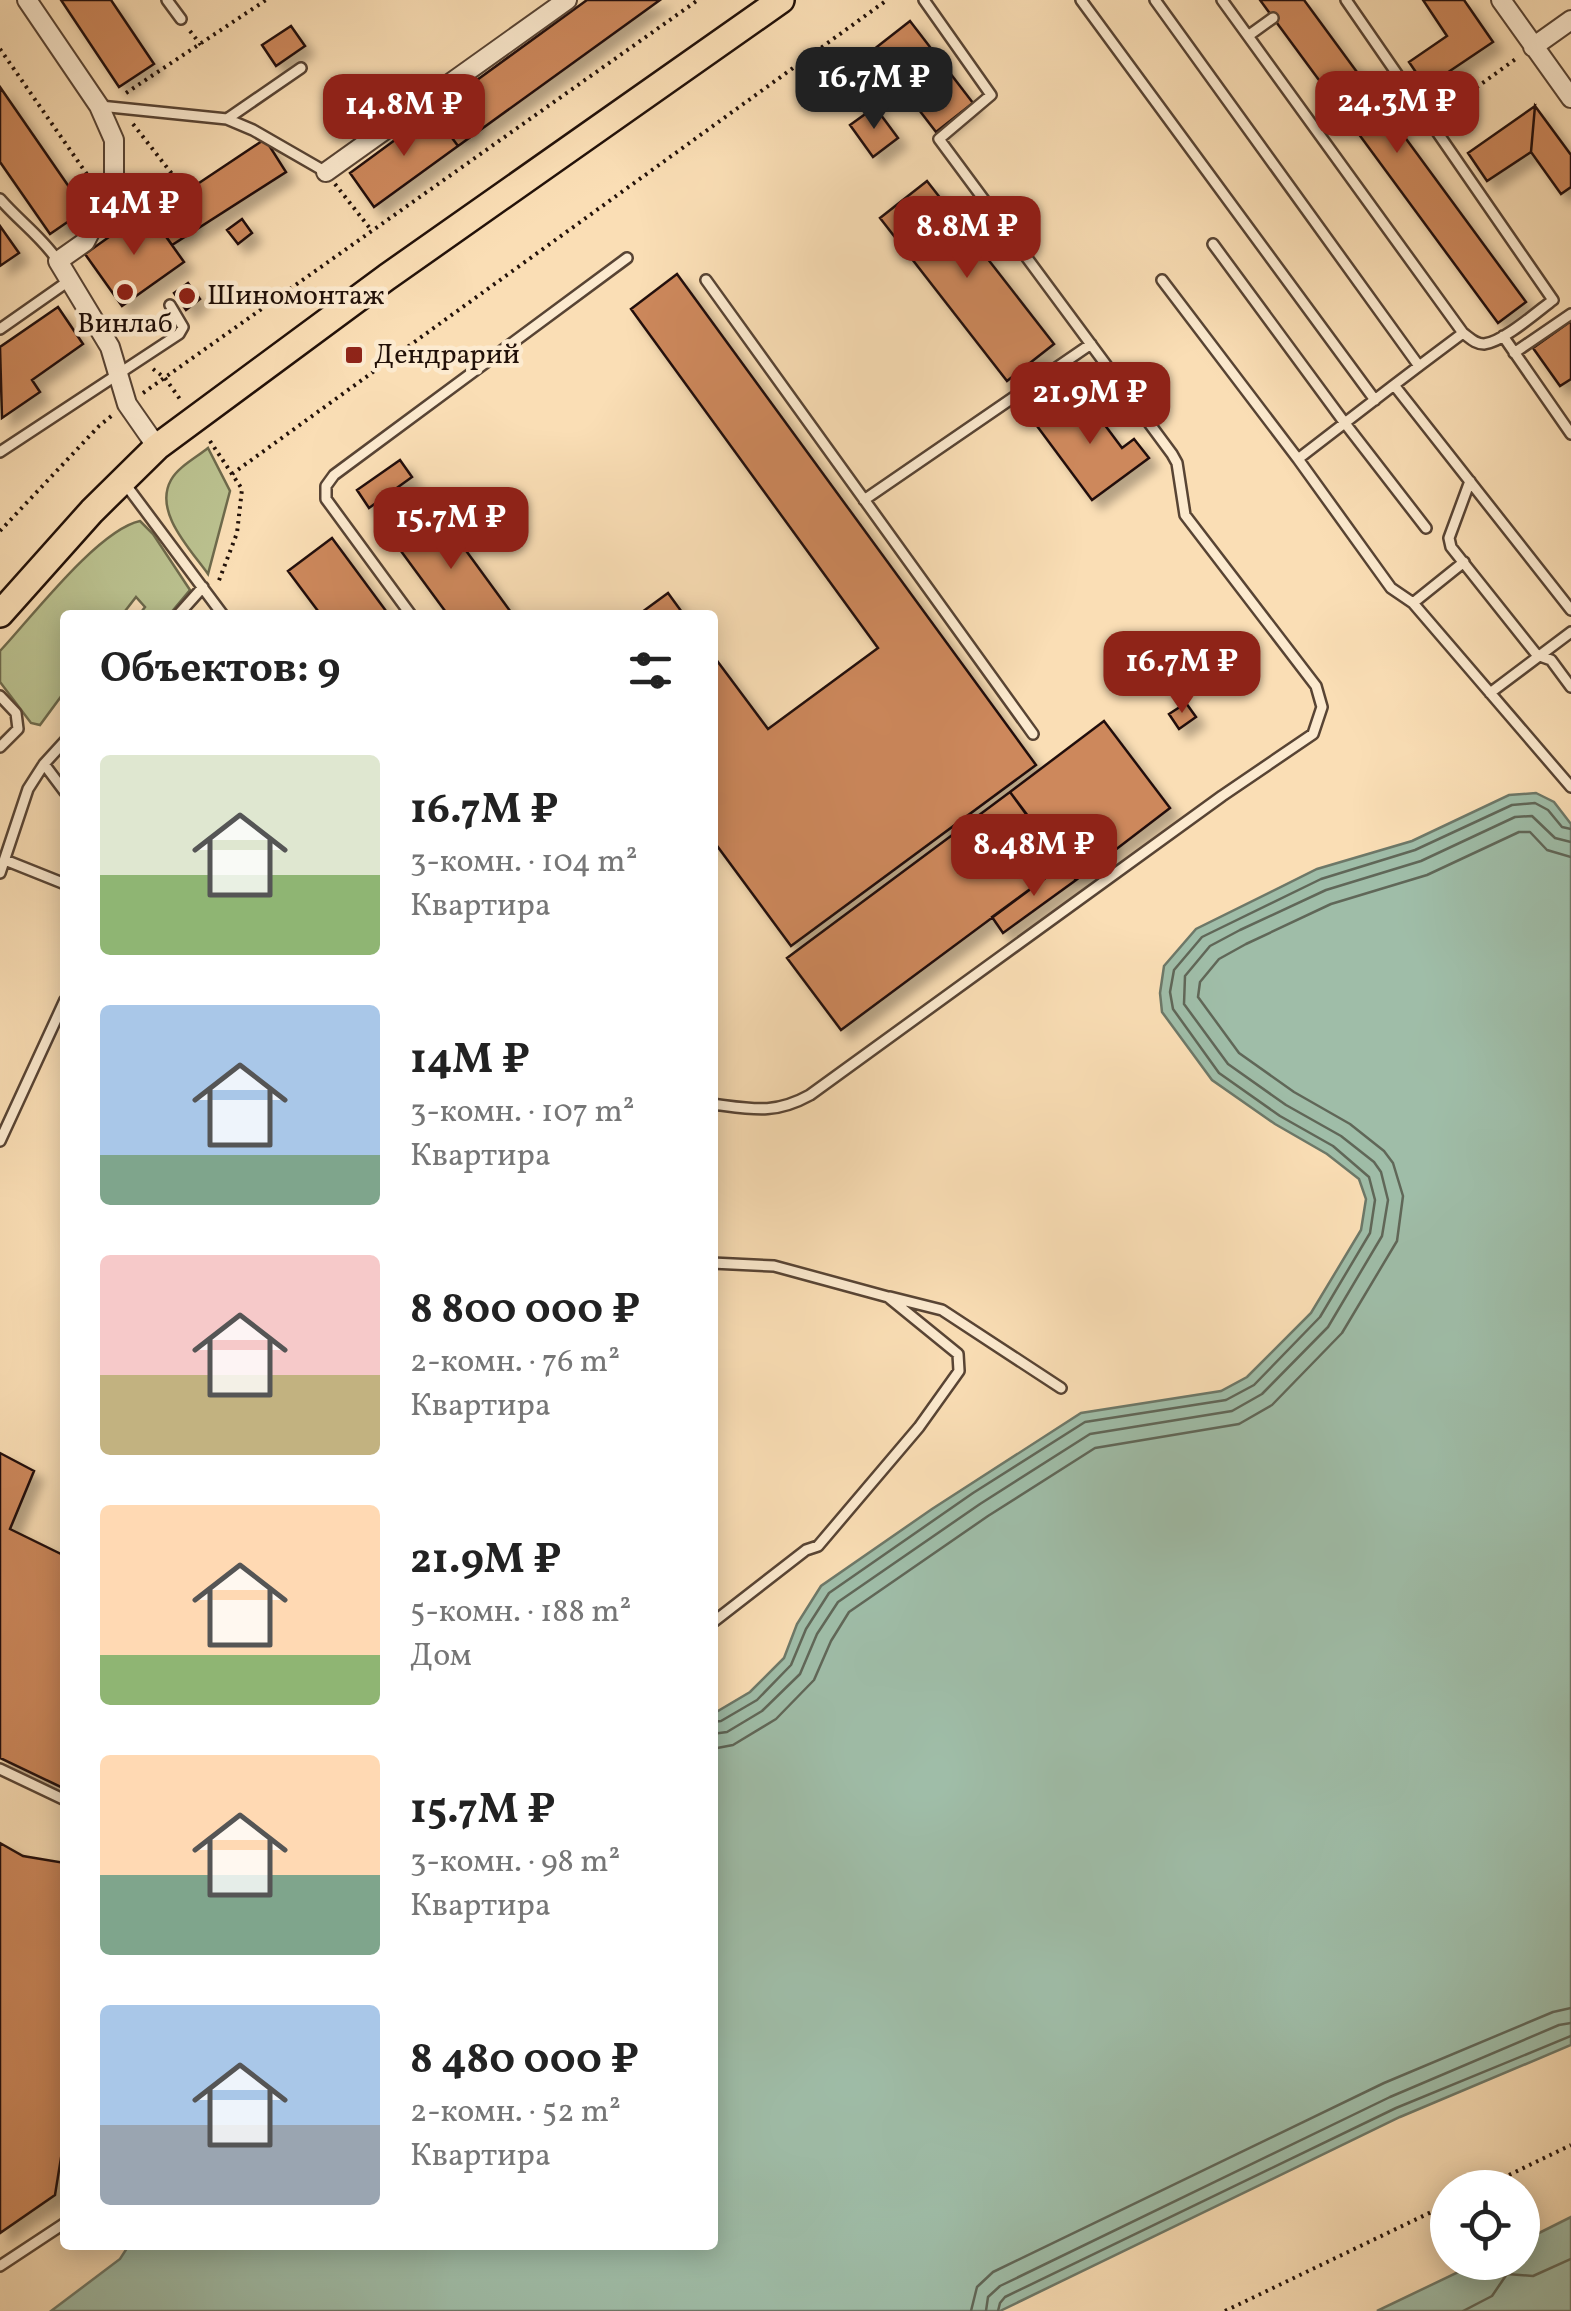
<!DOCTYPE html>
<html lang="ru">
<head>
<meta charset="utf-8">
<style>
  :root { --surface:#fff; --page:#f2f2f2; --text:#222; --muted:#767676; --accent:#8f2418 }
  body { margin:0; font-family:Vollkorn,serif; background:var(--page); color:var(--text); height:100vh; display:flex; flex-direction:column; font-size:38px; white-space:nowrap }
  * { box-sizing:border-box; margin:0 }
  p { font-size:32px; color:var(--muted) }
  .icon { flex:none; width:55px; height:55px; fill:none; stroke:currentColor; stroke-width:2; stroke-linecap:round; stroke-linejoin:round }
  .map { position:relative; flex:1; overflow:hidden }
  .drawer { position:absolute; left:60px; top:610px; width:658px; height:1640px; display:flex; flex-direction:column; background:var(--surface); border-radius:10px; box-shadow:0 5px 25px #0003 }
  .drawer>* { flex:none }
  .buttons { position:absolute; left:1430px; top:2170px; display:grid; gap:20px }
  .buttons a { display:grid; place-items:center; width:110px; height:110px; border-radius:50%; background:var(--surface); box-shadow:0 5px 25px #0003; font-size:50px }
  .price { position:absolute; translate:-50% -85px; padding:0 22px; border-radius:20px; background:var(--accent); color:#fff; font-size:32px; line-height:65px; filter:drop-shadow(0 2px 5px #0008) }
  .price::after { content:''; position:absolute; left:50%; top:60px; width:30px; height:22px; margin-left:-15px; background:inherit; clip-path:polygon(0 0,100% 0,50% 100%) }
  .price.on { background:#222; color:#fff }
  ul { padding:0; list-style:none }
  li { display:flex; align-items:center; gap:30px; height:250px; padding:0 40px }
  li span { display:grid; place-items:center; flex:none; width:280px; height:200px; border-radius:10px; color:#555 }
  li>.icon { margin-inline-start:auto }
  span .icon { width:120px; height:120px; fill:#fffc; stroke-width:1 }
  li b { font-size:42px }
  h2 { display:flex; justify-content:space-between; align-items:center; height:120px; padding:0 40px; font-size:42px }
  .map>svg:first-child { display:block }
</style>
</head>
<body>
<div class="map">
<svg width="1571" height="2311" viewBox="0 0 1571 2311">
  <defs>
    <filter id="shadow"><feDropShadow dx="9" dy="9" stdDeviation="5" flood-color="#0004"/></filter>
  </defs>
  <rect width="100%" height="100%" fill="#fadeb5"/>
  <filter id="stains"><feTurbulence type="fractalNoise" baseFrequency=".002" numOctaves="4"/><feColorMatrix values="0 0 0 0 .2 0 0 0 0 .09 0 0 0 0 .02 0 0 0 .5 -.17"/></filter>
  <radialGradient id="worn" r=".72"><stop offset=".6" stop-color="#630" stop-opacity="0"/><stop offset="1" stop-color="#630" stop-opacity=".3"/></radialGradient>
  <path fill="#bbc290" stroke="#6e6a4c" stroke-width="2.5" d="M208 448 230 491 208 574C191 550 153 512 171 480 178 467 197 457 208 448Z
    M140 521 153 534 190 590 169 615H139L145 607 136 597 122 615H65V691L40 725 31 723 0 682V651C31 618 98 530 140 521Z"/>
  <path fill="#9fbda8" stroke="#6d7868" stroke-width="2.5" d="M1536 793 1554 802 1571 824V2045L1400 2117 1000 2311H51L120 2259 129 2245H712L713 1714 750 1692 784 1658 797 1624 821 1586 932 1509 1081 1413 1221 1391 1247 1377 1311 1313 1361 1230 1366 1199 1359 1179 1327 1154 1275 1124 1212 1080 1162 1012 1160 993 1164 966 1196 929 1317 869 1412 841 1509 795Z
    M1571 2217V2311H1377L1477 2263 1522 2262 1523 2241Z"/>
  <g fill="none" stroke-linecap="round" stroke-linejoin="round">
    <path stroke="#606758" stroke-width="2.5" d="M712 1722 721 1721 757 1700 791 1665 806 1629 829 1593 973 1493 1085 1422 1226 1400 1254 1385 1320 1317 1370 1233 1375 1200 1369 1177 1333 1146 1280 1116 1219 1073 1173 1009 1170 992 1174 970 1202 937 1321 879 1415 850 1512 805 1535 803 1548 810 1562 827 1571 829
      M712 1734 727 1732 762 1711 800 1674 817 1634 838 1602 980 1504 1090 1434 1232 1411 1262 1394 1328 1327 1382 1236 1388 1200 1381 1172 1374 1162 1341 1136 1286 1105 1228 1064 1184 1004 1185 976 1210 946 1240 930 1326 890 1421 861 1515 817 1532 816 1555 838 1571 842
      M712 1749 733 1745 776 1719 814 1680 831 1641 849 1612 988 1516 1095 1448 1239 1424 1272 1405 1342 1333 1397 1241 1403 1196 1393 1163 1384 1151 1350 1124 1294 1092 1239 1053 1198 997 1200 982 1219 959 1246 944 1331 904 1427 875 1519 832H1530L1547 850 1571 857
      M971 2311 977 2287 993 2272 1384 2083 1553 2012 1571 2008
      M986 2311 988 2297 1000 2286 1390 2097 1559 2025 1571 2023
      M998 2311 1000 2303 1005 2297 1396 2108 1571 2036
      M1463 2311 1492 2296 1507 2274 1533 2276 1571 2259"/>
  </g>
  <path fill="#cd885c" stroke="#221109" stroke-width="2.5" filter="url(#shadow)" d="M61 0H111L154 64 119 87Z
    M587 0H660L458 146 433 112Z
    M1260 0H1304L1526 302 1498 323Z
    M1423 0H1464L1493 42 1426 87 1409 62 1447 36Z
    M910 21 973 103 936 132 873 50Z
    M291 26 305 46 276 66 262 45Z
    M0 87 85 210 50 234 0 162Z
    M1535 106 1531 152 1487 181 1468 153Z
    M1535 106 1571 155V187L1561 194 1531 152Z
    M875 107 898 138 873 157 850 125Z
    M433 112 458 146 374 207 350 173Z
    M265 139 286 172 172 245 151 215Z
    M927 181 1054 344 1007 381 880 218Z
    M147 210 184 262 122 306 85 254Z
    M242 219 252 233 238 244 227 230Z
    M0 226 19 253 0 266Z
    M677 274 1036 765 791 946 712 839V654L768 729 878 648 631 309Z
    M188 283 200 299 186 310 174 293Z
    M58 307 83 344 32 380 40 392 2 418 0 347Z
    M1571 321V379L1560 386 1533 348Z
    M1081 393 1122 448 1134 439 1149 458 1092 500 1037 426Z
    M400 460 412 477 369 508 357 490Z
    M440 515 513 615H448L398 547Z
    M332 538 389 615H321L288 571Z
    M668 593 684 615H638Z
    M1186 703 1196 717 1179 729 1169 714Z
    M1104 721 1170 808 1076 880 1010 792Z
    M1010 792 1063 865 841 1030 787 958Z
    M1063 865 1076 880 1003 933 992 917Z
    M0 1453 34 1471 10 1529 65 1556V1789L0 1758Z
    M0 1843 23 1856 65 1863V2133L55 2195 0 2233Z"/>
  <g fill="none" stroke-linecap="round" stroke-linejoin="round">
    <g stroke="#584434" stroke-width="14">
      <path id="lane" d="M167 0 181 19
        M1081 0 1375 400
        M1155 0 1419 366 1463 333
        M1222 0 1463 333C1470 338 1475 344 1484 344 1503 342 1537 312 1553 300L1346 0
        M1248 36 1273 18
        M301 68 227 119 253 130 326 172
        M100 106 227 119
        M0 199C19 221 42 237 58 261
        M1213 244 1344 422 1426 528
        M706 280 1033 734
        M1162 280 1298 459
        M0 329 70 280
        M1503 336 1571 434
        M1514 353 1571 314
        M1419 366 1394 385 1571 610
        M1394 385 1298 459 1391 588 1413 603 1571 787
        M0 452 179 334 183 327 170 305
        M123 481 223 615
        M1470 481 1449 538 1451 547 1537 655 1551 660 1571 687
        M864 500 1091 344
        M1413 603 1464 562
        M178 615 203 587
        M411 615 326 499V486L334 475 627 258
        M1490 693 1571 632
        M0 696 16 713 18 729 0 747
        M44 764 65 792
        M5 860 65 884
        M0 873 28 789 44 764 65 741
        M712 1104C752 1109 774 1115 810 1095L1222 796 1313 734 1322 707 1316 686 1185 515 1177 463 1172 454 939 139 991 95 924 0
        M0 1141 65 1000
        M712 1263 774 1266 888 1297 958 1354 959 1371 919 1427 818 1546 806 1550 712 1623
        M890 1297 942 1310 1061 1388
        M0 1769 65 1800
        M0 2266 65 2223"/>
    </g>
    <g stroke="#584434" stroke-width="22">
      <path id="street" d="M27 0 99 106 114 140V185L85 242 58 261 110 347 127 404 157 447
        M1501 0 1571 98
        M1533 47 1571 20
        M326 172 567 0"/>
    </g>
    <g stroke="#221109" stroke-width="30">
      <path id="primary" d="M0 614 92 511 157 447 387 277 781 0"/>
    </g>
    <path stroke="#221109" stroke-width="4" stroke-dasharray="2.5 5" stroke-linecap="butt" d="M190 31 201 45
      M0 49 93 183
      M126 93 266 0
      M1440 114 1517 58
      M133 124 176 179
      M335 184 372 231
      M153 369 165 378 182 402
      M143 393 698 0
      M210 441 242 489 237 533 218 583
      M232 474 887 0
      M0 531 99 426 115 413
      M1482 2188 1571 2145
      M1225 2311 1448 2204"/>
    <use href="#lane" stroke="#fceacf" stroke-width="9"/>
    <use href="#street" stroke="#fceacf" stroke-width="18"/>
    <use href="#primary" stroke="#fadeb5" stroke-width="25"/>
  </g>
  <g fill="#8f2418" stroke="#fceacf" stroke-width="4">
    <circle cx="125" cy="292" r="10"/>
    <circle cx="187" cy="296" r="10"/>
    <rect x="344" y="345" width="20" height="20" rx="5"/>
  </g>
  <g text-anchor="middle" dominant-baseline="central" stroke-width="9" stroke-linejoin="round" paint-order="stroke">
    <g font-size="28" fill="#221109" stroke="#fceacf" text-anchor="start">
      <text x="207" y="296">Шиномонтаж</text>
      <text x="125" y="324" text-anchor="middle">Винлаб</text>
      <text x="374" y="355">Дендрарий</text>
    </g>
  </g>
  <rect width="100%" height="100%" filter="url(#stains)"/>
  <rect width="100%" height="100%" fill="url(#worn)"/>
</svg>
<div class="buttons">
<a><svg class="icon" aria-label="locate" viewBox="0 0 24 24"><circle cx="12" cy="12" r="6"/><path d="M12 2v4M12 18v4M2 12h4M18 12h4"/></svg></a>
</div>
<b class="price on" style="left:874px;top:132px">16.7M ₽</b>
<b class="price" style="left:1397px;top:156px">24.3M ₽</b>
<b class="price" style="left:404px;top:159px">14.8M ₽</b>
<b class="price" style="left:134px;top:258px">14M ₽</b>
<b class="price" style="left:967px;top:281px">8.8M ₽</b>
<b class="price" style="left:1090px;top:447px">21.9M ₽</b>
<b class="price" style="left:451px;top:572px">15.7M ₽</b>
<b class="price" style="left:1182px;top:716px">16.7M ₽</b>
<b class="price" style="left:1034px;top:899px">8.48M ₽</b>
<section class="drawer">
<h2>Объектов: 9<svg class="icon" aria-label="filters" viewBox="0 0 24 24"><path d="M4 7h16M4 17h16"/><circle cx="9" cy="7" r="2"/><circle cx="15" cy="17" r="2"/></svg></h2>
<ul>
<li><span style="background:linear-gradient(#dfe7d0 60%,#8fb573 0)"><svg class="icon" aria-label="home" viewBox="0 0 24 24"><path d="M3 11l9-7 9 7M6 9v11h12V9"/></svg></span><div><b>16.7M ₽</b><p>3-комн. · 104 m²</p><p>Квартира</p></div></li>
<li><span style="background:linear-gradient(#a9c7e8 75%,#7fa58c 0)"><svg class="icon" aria-label="home" viewBox="0 0 24 24"><path d="M3 11l9-7 9 7M6 9v11h12V9"/></svg></span><div><b>14M ₽</b><p>3-комн. · 107 m²</p><p>Квартира</p></div></li>
<li><span style="background:linear-gradient(#f6c9c9 60%,#c2b280 0)"><svg class="icon" aria-label="home" viewBox="0 0 24 24"><path d="M3 11l9-7 9 7M6 9v11h12V9"/></svg></span><div><b>8 800 000 ₽</b><p>2-комн. · 76 m²</p><p>Квартира</p></div></li>
<li><span style="background:linear-gradient(#ffd9b3 75%,#8fb573 0)"><svg class="icon" aria-label="home" viewBox="0 0 24 24"><path d="M3 11l9-7 9 7M6 9v11h12V9"/></svg></span><div><b>21.9M ₽</b><p>5-комн. · 188 m²</p><p>Дом</p></div></li>
<li><span style="background:linear-gradient(#ffd9b3 60%,#7fa58c 0)"><svg class="icon" aria-label="home" viewBox="0 0 24 24"><path d="M3 11l9-7 9 7M6 9v11h12V9"/></svg></span><div><b>15.7M ₽</b><p>3-комн. · 98 m²</p><p>Квартира</p></div></li>
<li><span style="background:linear-gradient(#a9c7e8 60%,#9aa5b1 0)"><svg class="icon" aria-label="home" viewBox="0 0 24 24"><path d="M3 11l9-7 9 7M6 9v11h12V9"/></svg></span><div><b>8 480 000 ₽</b><p>2-комн. · 52 m²</p><p>Квартира</p></div></li>
</ul>
</section>
</div>
</body>
</html>
